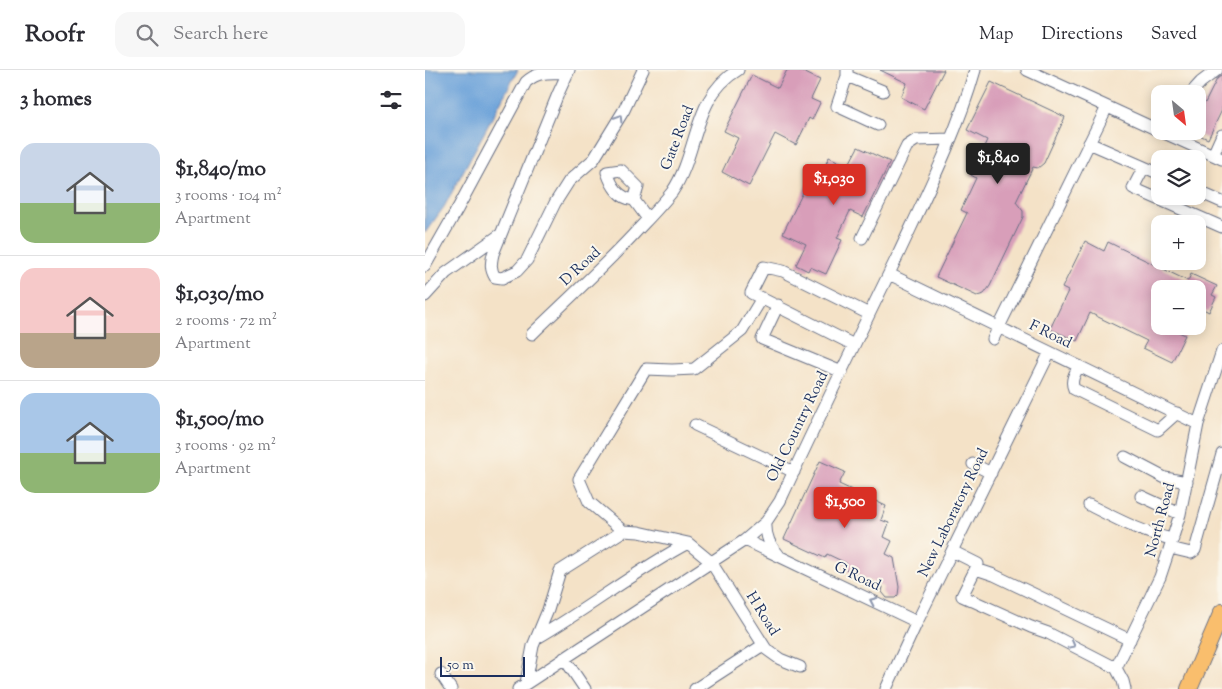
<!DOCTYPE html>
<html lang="en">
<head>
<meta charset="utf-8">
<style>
  :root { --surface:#fff; --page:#f7f7f7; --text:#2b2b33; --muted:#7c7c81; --line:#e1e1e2; --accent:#d93025 }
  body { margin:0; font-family:"Sorts Mill Goudy",serif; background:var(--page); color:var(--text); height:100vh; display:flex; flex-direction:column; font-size:19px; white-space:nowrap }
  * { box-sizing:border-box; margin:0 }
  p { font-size:16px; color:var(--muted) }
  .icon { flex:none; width:28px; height:28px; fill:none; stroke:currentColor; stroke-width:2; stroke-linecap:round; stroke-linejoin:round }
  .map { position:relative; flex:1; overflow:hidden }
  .panel { display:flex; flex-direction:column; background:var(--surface); width:425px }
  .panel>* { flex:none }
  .needle { width:32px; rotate:151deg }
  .tools { position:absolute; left:726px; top:15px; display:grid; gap:10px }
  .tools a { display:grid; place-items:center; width:55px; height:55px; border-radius:10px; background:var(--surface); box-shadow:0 2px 12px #0003; font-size:25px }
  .scale { position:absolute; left:15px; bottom:12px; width:85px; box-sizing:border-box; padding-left:5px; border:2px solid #1b2f5e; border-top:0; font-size:14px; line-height:18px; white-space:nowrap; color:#1b2f5e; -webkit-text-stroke:4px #fbf7ec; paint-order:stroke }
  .price { position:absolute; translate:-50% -42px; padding:0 11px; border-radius:5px; background:var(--accent); color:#fff; font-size:16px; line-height:32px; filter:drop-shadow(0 1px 2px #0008) }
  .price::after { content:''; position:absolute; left:50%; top:30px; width:15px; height:11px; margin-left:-8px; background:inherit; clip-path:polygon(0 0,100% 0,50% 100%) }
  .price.on { background:#222; color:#fff }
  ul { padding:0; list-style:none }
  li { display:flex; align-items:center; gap:15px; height:125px; padding:0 20px }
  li+li { border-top:1px solid var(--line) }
  li span { display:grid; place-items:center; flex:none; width:140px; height:100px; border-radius:15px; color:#555 }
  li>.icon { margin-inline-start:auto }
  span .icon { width:60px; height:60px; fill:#fffc; stroke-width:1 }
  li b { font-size:21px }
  h2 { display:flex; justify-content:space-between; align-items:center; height:60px; padding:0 20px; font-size:21px }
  header { display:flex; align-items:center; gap:30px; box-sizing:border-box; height:70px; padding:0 25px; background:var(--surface); border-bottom:1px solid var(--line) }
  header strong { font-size:24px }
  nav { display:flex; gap:28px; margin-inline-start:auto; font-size:18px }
  .search { width:350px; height:45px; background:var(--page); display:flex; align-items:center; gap:12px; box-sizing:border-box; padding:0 18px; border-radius:15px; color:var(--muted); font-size:19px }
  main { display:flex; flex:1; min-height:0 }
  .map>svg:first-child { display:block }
</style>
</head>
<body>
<header>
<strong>Roofr</strong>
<div class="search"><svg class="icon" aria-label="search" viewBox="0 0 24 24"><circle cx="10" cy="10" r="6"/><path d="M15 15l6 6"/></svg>Search here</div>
<nav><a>Map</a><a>Directions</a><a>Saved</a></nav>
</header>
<main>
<section class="panel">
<h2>3 homes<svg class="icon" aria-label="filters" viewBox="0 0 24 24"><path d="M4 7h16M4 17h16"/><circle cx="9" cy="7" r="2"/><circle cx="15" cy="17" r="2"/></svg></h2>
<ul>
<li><span style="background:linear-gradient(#c9d6e8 60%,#8fb573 0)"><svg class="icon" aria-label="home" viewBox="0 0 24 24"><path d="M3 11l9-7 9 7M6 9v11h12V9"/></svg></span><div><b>$1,840/mo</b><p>3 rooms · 104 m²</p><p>Apartment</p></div></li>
<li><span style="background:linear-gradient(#f6c9c9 65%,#b9a48a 0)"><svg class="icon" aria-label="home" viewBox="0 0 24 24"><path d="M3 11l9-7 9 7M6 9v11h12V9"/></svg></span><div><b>$1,030/mo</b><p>2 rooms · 72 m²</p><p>Apartment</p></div></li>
<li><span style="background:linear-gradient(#a9c7e8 60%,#8fb573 0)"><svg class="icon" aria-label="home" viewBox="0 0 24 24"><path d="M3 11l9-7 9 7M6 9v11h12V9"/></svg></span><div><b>$1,500/mo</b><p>3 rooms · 92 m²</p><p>Apartment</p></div></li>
</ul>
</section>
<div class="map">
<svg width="797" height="619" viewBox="0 0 797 619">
  <rect width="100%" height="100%" fill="#fbf7ec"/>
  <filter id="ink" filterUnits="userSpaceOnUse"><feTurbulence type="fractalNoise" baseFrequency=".02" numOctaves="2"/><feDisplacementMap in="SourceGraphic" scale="10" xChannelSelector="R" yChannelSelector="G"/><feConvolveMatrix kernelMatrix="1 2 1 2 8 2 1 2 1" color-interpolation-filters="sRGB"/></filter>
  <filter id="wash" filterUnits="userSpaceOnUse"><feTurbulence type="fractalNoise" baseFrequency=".0096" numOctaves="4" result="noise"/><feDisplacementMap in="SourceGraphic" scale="20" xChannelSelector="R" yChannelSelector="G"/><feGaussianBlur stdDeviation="1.12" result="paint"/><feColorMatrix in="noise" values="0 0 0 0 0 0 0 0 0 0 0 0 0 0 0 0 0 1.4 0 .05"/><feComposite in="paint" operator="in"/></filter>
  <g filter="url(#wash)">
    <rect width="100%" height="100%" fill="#f4e2c7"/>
    <path fill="#6ca2d9" stroke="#44689c" d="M0 0H93L19 137 0 163Z"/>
    <g id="blocks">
      <path fill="#d89eb9" d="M362 0H374L395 10 386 29 395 33 387 50 384 48 371 75 350 64 324 116 297 102 313 68 299 61 327 5 353 18Z
        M455 0H519L499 39 476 27 482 13Z
        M797 5V40L783 69 772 64V30L780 33 792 9Z
        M566 12 640 47 619 93 613 98 608 97 591 132 598 141V147L565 216 559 224 552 226 511 207 542 143 536 140 551 108 546 105 562 70 542 60Z
        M433 77 465 92 438 147 425 141 412 168 417 170 401 204 385 197 383 201 371 195 381 174 358 163 384 110 392 113 404 87 423 96Z
        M660 171 679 181 683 172 763 211 766 204 792 216 787 225 791 227 784 242 774 237 776 232 772 231V219H735V256H742L760 265 747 292 718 278 722 271 665 243 652 271 625 259 643 221 637 218Z
        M395 391 420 402 414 414 461 436 456 450 464 453 459 467 467 471 461 484 469 488 474 517 473 525 470 528H462L457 522 458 517 419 499 421 493 402 484 400 488 359 469Z"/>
    </g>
  </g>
  <g filter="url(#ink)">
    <use href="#blocks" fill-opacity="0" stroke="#676e83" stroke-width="1"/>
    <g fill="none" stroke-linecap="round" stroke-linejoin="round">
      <g stroke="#676e83" stroke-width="13">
        <path id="minor" d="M144 0 133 24 68 184C66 193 65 199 70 207L77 208 92 201 102 190 130 133 144 111 169 89 199 40 218 0
          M422 0V6L412 36 453 55
          M602 0 735 61
          M422 6 458 21
          M765 24 776 12 792 0
          M735 61 797 89
          M664 73 735 104
          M788 85 797 65
          M719 97 708 118 797 157
          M772 121 797 132
          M209 130 213 117 196 100 182 102C187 117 194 128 209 130L223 149
          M437 168 482 76 491 70 526 69
          M0 196 33 138 101 12C114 0 126 3 143 3
          M464 204 773 354
          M0 226 21 203 76 164
          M353 235 337 269 417 302
          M107 264C141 231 176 199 208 165 221 151 235 137 247 122 274 83 267 27 313 0
          M568 269 682 37
          M429 275 326 223 339 197 358 201 444 244
          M654 296C650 303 645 311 649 319L733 360 752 343
          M270 355 369 402
          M700 387 740 408 762 412
          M548 394 566 403
          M716 426 755 444
          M664 435C690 448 719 464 748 469
          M341 452C340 465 344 475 353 484
          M198 461 164 432 154 409 162 396 221 299 247 300 269 299 317 261 337 228
          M320 470 492 552
          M745 478 766 483 770 480 797 384
          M527 481 553 494 537 526 606 557 623 563 691 598
          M551 499 569 505 705 570
          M112 568C164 538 210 501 263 473
          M139 588 160 619
          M16 604 26 619
          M101 613 108 576 123 540 135 501 198 461 214 462 263 473 286 492 341 579 355 589 375 597
          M93 619 320 470 341 452 355 431C393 349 433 267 473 185 501 125 532 64 550 0
          M270 619 338 575
          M461 619 492 552 625 282
          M700 619 698 611 691 598 735 507 743 483 755 444 773 354 797 281"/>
      </g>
      <g stroke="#676e83" stroke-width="18">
        <path id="highway" d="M764 619 797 542"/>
      </g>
      <use href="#minor" stroke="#fff" stroke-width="11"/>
      <use href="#highway" stroke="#f9be6d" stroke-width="16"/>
    </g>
    <defs><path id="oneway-chevron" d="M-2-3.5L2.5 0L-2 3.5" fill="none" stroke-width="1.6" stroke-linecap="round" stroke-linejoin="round" transform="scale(1.25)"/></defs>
    <g stroke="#8d97ae">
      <use href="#oneway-chevron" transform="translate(194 48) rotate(-58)"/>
      <use href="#oneway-chevron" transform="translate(448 531) rotate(-155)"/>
      <use href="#oneway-chevron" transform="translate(647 575) rotate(28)"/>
    </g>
  </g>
  <g text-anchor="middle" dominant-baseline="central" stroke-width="4" stroke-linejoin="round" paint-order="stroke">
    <g font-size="15" fill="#1b2f5e" stroke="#fbf7ec">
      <text transform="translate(253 68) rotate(-69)">Gate Road</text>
      <text transform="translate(156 197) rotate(-43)">D Road</text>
      <text transform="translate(625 265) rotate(26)">F Road</text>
      <text transform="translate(373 357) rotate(-64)">Old Country Road</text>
      <text transform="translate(529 443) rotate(-64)">New Laboratory Road</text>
      <text transform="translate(736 450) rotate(-75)">North Road</text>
      <text transform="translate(432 507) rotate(25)">G Road</text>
      <text transform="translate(337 544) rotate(58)">H Road</text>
    </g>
  </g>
</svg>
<div class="tools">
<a><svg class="needle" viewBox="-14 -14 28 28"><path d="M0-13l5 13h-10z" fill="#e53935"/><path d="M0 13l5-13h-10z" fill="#7c7c81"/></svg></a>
<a><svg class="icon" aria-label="layers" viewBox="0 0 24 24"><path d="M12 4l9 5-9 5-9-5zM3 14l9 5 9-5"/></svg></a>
<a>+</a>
<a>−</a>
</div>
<div class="scale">50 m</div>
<b class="price on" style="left:573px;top:115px">$1,840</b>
<b class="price" style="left:409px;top:136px">$1,030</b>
<b class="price" style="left:420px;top:459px">$1,500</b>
</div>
</main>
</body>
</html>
